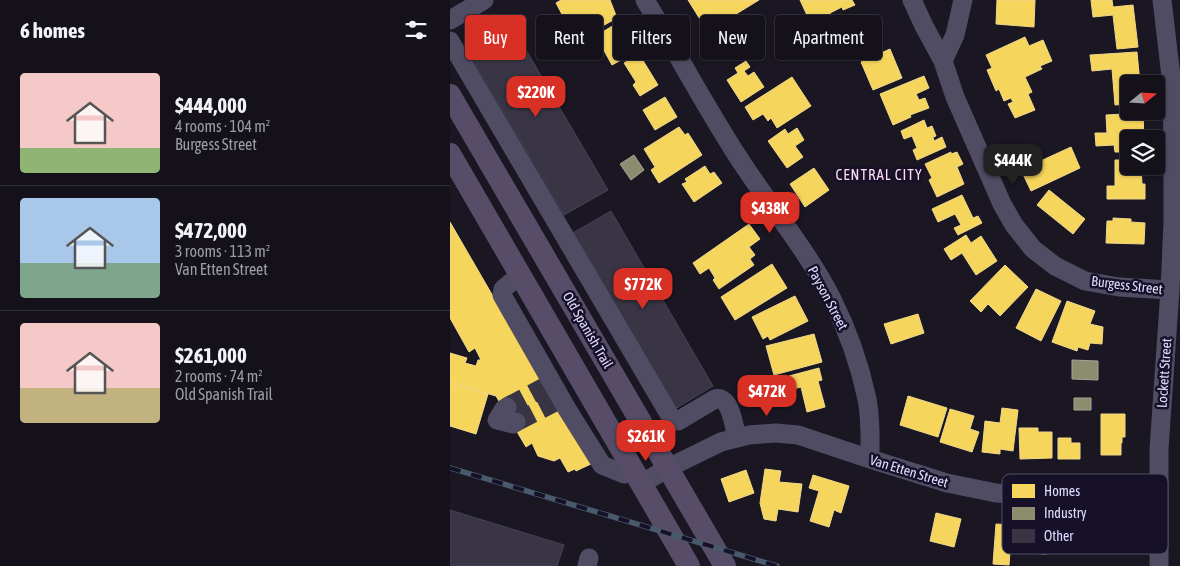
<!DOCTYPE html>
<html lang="en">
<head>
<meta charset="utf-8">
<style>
  :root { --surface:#14111a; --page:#1d1a23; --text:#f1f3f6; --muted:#9d9da2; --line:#333139; --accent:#d93025 }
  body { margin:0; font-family:"Asap Condensed",sans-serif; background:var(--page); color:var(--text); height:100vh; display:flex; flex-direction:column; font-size:19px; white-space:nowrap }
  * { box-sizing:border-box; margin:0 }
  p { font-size:16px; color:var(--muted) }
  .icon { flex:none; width:28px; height:28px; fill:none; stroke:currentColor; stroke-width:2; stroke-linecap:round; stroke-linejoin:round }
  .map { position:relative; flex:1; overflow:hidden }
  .drawer { display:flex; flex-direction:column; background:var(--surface); width:450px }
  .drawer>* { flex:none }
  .banner { position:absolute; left:15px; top:15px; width:475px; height:45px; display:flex; gap:10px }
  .needle { width:32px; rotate:72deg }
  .fabs { position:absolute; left:670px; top:75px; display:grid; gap:10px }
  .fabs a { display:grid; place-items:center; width:45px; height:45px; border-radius:5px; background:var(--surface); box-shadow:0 1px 4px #0004,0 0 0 1px var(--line); font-size:25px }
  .price { position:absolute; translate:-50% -42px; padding:0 11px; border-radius:10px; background:var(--accent); color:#fff; font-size:16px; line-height:32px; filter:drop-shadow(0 1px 2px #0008) }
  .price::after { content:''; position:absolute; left:50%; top:30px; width:15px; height:11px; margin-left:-8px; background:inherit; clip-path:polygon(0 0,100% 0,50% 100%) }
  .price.on { background:#222; color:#fff }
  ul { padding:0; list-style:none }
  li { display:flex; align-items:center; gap:15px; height:125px; padding:0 20px }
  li+li { border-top:1px solid var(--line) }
  li span { display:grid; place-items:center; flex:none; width:140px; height:100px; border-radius:5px; color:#555 }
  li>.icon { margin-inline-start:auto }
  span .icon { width:60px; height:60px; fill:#fffc; stroke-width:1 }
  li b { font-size:21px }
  h2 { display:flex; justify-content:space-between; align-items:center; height:60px; padding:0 20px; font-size:21px }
  .chip { padding:0 18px; border-radius:5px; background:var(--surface); box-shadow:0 1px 4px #0004,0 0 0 1px var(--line); font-size:18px; line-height:45px }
  .chip.on { background:var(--accent); color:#fff }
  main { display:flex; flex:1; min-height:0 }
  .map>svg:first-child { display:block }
</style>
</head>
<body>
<main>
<section class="drawer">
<h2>6 homes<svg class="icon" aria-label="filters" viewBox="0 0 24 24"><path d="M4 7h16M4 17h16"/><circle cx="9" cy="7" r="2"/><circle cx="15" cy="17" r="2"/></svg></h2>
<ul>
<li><span style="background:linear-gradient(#f6c9c9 75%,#8fb573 0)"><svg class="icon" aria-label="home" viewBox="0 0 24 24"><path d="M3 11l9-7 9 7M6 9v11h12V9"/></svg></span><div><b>$444,000</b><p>4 rooms · 104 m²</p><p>Burgess Street</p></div></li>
<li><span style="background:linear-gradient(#a9c7e8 65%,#7fa58c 0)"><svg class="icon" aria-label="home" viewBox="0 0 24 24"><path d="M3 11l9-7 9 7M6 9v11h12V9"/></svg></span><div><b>$472,000</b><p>3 rooms · 113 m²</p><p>Van Etten Street</p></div></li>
<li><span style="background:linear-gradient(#f6c9c9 65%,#c2b280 0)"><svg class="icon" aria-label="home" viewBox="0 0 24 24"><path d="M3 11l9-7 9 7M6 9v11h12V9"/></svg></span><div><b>$261,000</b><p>2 rooms · 74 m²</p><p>Old Spanish Trail</p></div></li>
</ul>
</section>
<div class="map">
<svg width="730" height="566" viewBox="0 0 730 566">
  <rect width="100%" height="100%" fill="#1a1723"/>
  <path fill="#f6d55c" stroke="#efd78d" d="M111 0H160L167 18 127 40 120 26 127 23 123 16 115 20 106 3Z
    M238 0H309L265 27 261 19 253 24Z
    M350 0H402L405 5 393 10 392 7 380 13 381 17 362 26Z
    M547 0H585L584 27 546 24Z
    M641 0H662L663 7 683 5 688 47 667 49 663 15 643 17Z
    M164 25 167 29 174 25 181 37 178 39 185 52 162 65 146 36Z
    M575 37 579 46 593 40 602 61 590 66 592 69 575 77 582 92 578 94 585 110 565 118 558 104 563 102 561 98 554 101 549 89 546 91 537 70 542 68 536 55Z
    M440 49 452 78 423 90 411 62Z
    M687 52 690 84H679V104L665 105 662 69 642 71 640 55Z
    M189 54 208 85 190 96 183 85 186 82 174 63Z
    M296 61 300 67 294 71 298 76 304 72 314 87 291 102 277 80 288 73 285 68Z
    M474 76 479 88 466 94 469 100 475 98 479 108 460 115 461 117 443 125 430 94Z
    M342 77 361 106 327 128 321 118 318 121 313 114 303 120 295 107Z
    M215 97 227 117 205 130 193 110Z
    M693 113 694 139H679V152H665L664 145 646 146 645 133H657L656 115Z
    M474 120 477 128 482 126 486 136 483 137 484 141 492 137 496 147 467 160 463 150 467 148 462 136 454 139 451 131Z
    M229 127 235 135 238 133 252 155 209 183 201 170 205 167 194 149Z
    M347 128 354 140 345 146 353 157 337 168 318 141 335 129 338 134Z
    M621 147 630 168 581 191 571 170Z
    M501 152V154L507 152 513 164 507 167 514 184 487 197 479 180 482 178 475 164Z
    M665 160H679V166H691L692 184H695V199H657V186H665Z
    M255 166 260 174 264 172 272 183 244 202 232 184 237 182 235 179Z
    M364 168 379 190 355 207 340 184Z
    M599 190 635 219 623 234 587 205Z
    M512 195 523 218 528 216 532 223 508 235 504 228 511 225 505 214 488 222 482 209Z
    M663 218 681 219V222L695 223 694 244 656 243 657 221H663Z
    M0 222 135 455 143 463 126 471 125 469 118 472 110 458 104 461 88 456 82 443 76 447 46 396 0 383V353L17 358 15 363 26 366 28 360H31L25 348 19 352 0 318Z
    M299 224 310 239 299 247 305 255 300 259 304 265 269 289 263 280 265 278 259 268 250 274 243 263Z
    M516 235 521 243 531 236 547 261 526 275 512 253 501 260 494 249Z
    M322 264 337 288 285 320 271 297Z
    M555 265 578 287 550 316 538 304 531 312 520 301Z
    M586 289 611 301 591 341 566 328Z
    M345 296 358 321 320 340 318 336 313 339 302 317Z
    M617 301 645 311 640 324 653 327 652 344 640 343 638 350 628 347 627 351 602 342Z
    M468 314 474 333 441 344 434 324Z
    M364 334 372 362 324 375 316 346Z
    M369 368 372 380 368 381 375 407 357 412 351 387 343 389 339 376Z
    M0 383 38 394 26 434 0 426Z
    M458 396 497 408 488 437 450 425Z
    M552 408 568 410 563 451 550 449V454L532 452 535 421 550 423Z
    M500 409 524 416 520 429 529 432 522 452 490 442Z
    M651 414H675V437H672V443H671V455H651Z
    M569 428H588V432H602V458L570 459Z
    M608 438H621V443H630V459H608Z
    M315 469 331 471 329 482 352 484 348 512 328 509 326 521 314 519 310 503Z
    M296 470 304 493 279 502 271 479Z
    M363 475 399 486 391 513 384 510 379 527 360 521 369 491 359 488Z
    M486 513 511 519 504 547 480 541Z
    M546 524 598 527 597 554 560 552 559 565 543 564Z"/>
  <path fill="#8c8c6e" stroke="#a5a499" d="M184 155 194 170 181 180 170 164Z
    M622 360 648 361V380L622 379Z
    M624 398H641V410H624Z"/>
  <path fill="#393545" stroke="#474256" d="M59 21 158 190 114 215 15 46Z
    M161 211 263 386 225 409 123 233Z
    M0 510 114 545 107 566H0Z"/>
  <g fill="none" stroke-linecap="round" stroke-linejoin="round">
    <path stroke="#383444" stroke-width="19" stroke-dasharray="19 9" stroke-linecap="butt" d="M57 407 100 384
      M66 422 109 400"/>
    <path stroke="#4f4c64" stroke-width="19" d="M195 0C228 54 257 110 292 163 321 207 358 252 382 299 397 329 410 366 417 399 421 419 420 439 420 459
      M462 0 474 26 493 61
      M513 0 505 35 493 61 505 97 552 204 564 225 583 249 605 266 635 281 669 287 720 290
      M0 20 34 0
      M0 41 219 414 223 420 228 421 265 399C281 395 284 427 287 438
      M70 275 53 289 52 295 117 409 152 465 174 474 183 471
      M57 407 54 409 47 420 63 424 66 422
      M191 484 218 468 271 442 299 435 326 433 348 435 420 459 497 483 546 493 579 495H612L709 492
      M137 566 139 558
      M709 566V449L720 290 723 221V150L722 85 712 0"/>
    <path stroke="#574d68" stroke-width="22" d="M0 95 275 566
      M0 154 239 566"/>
    <g stroke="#485a6c" stroke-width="5.5">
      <path id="rail" d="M0 468 327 566"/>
    </g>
    <use href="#rail" stroke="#161129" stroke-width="4" stroke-dasharray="11" stroke-linecap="butt"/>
  </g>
  <g text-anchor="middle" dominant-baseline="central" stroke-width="5" stroke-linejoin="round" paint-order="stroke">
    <g font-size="14" fill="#e0dbfe" stroke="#161129">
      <text transform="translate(677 285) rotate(7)">Burgess Street</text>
      <text transform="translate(378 298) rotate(62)">Payson Street</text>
      <text transform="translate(138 330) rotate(60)">Old Spanish Trail</text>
      <text transform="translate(714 373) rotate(-86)">Lockett Street</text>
      <text transform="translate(459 471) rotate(17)">Van Etten Street</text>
    </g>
    <g font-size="15" letter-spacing="1" fill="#fedcf0" stroke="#161129">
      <text x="429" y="174">CENTRAL CITY</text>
    </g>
  </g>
  <rect x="552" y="474" width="166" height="80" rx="8" fill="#161129" stroke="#534e69" stroke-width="1"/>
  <rect x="562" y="484" width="23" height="14" fill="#f6d55c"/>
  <rect x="562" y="507" width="23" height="13" fill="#8c8c6e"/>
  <rect x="562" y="529" width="23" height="14" fill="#393545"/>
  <g font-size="14" fill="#e0dbfe">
    <text x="594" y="496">Homes</text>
    <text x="594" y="518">Industry</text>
    <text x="594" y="541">Other</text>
  </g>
</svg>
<div class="fabs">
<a><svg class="needle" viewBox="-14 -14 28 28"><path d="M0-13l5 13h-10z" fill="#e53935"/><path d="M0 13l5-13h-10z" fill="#9d9da2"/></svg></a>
<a><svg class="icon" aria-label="layers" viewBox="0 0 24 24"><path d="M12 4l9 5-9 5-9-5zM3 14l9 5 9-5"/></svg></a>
</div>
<b class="price" style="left:86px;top:118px">$220K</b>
<b class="price on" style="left:563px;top:186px">$444K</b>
<b class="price" style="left:320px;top:234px">$438K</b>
<b class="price" style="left:193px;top:310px">$772K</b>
<b class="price" style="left:317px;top:417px">$472K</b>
<b class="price" style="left:196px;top:462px">$261K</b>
<div class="banner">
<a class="chip on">Buy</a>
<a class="chip">Rent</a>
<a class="chip">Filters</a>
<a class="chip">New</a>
<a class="chip">Apartment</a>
</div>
</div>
</main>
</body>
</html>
